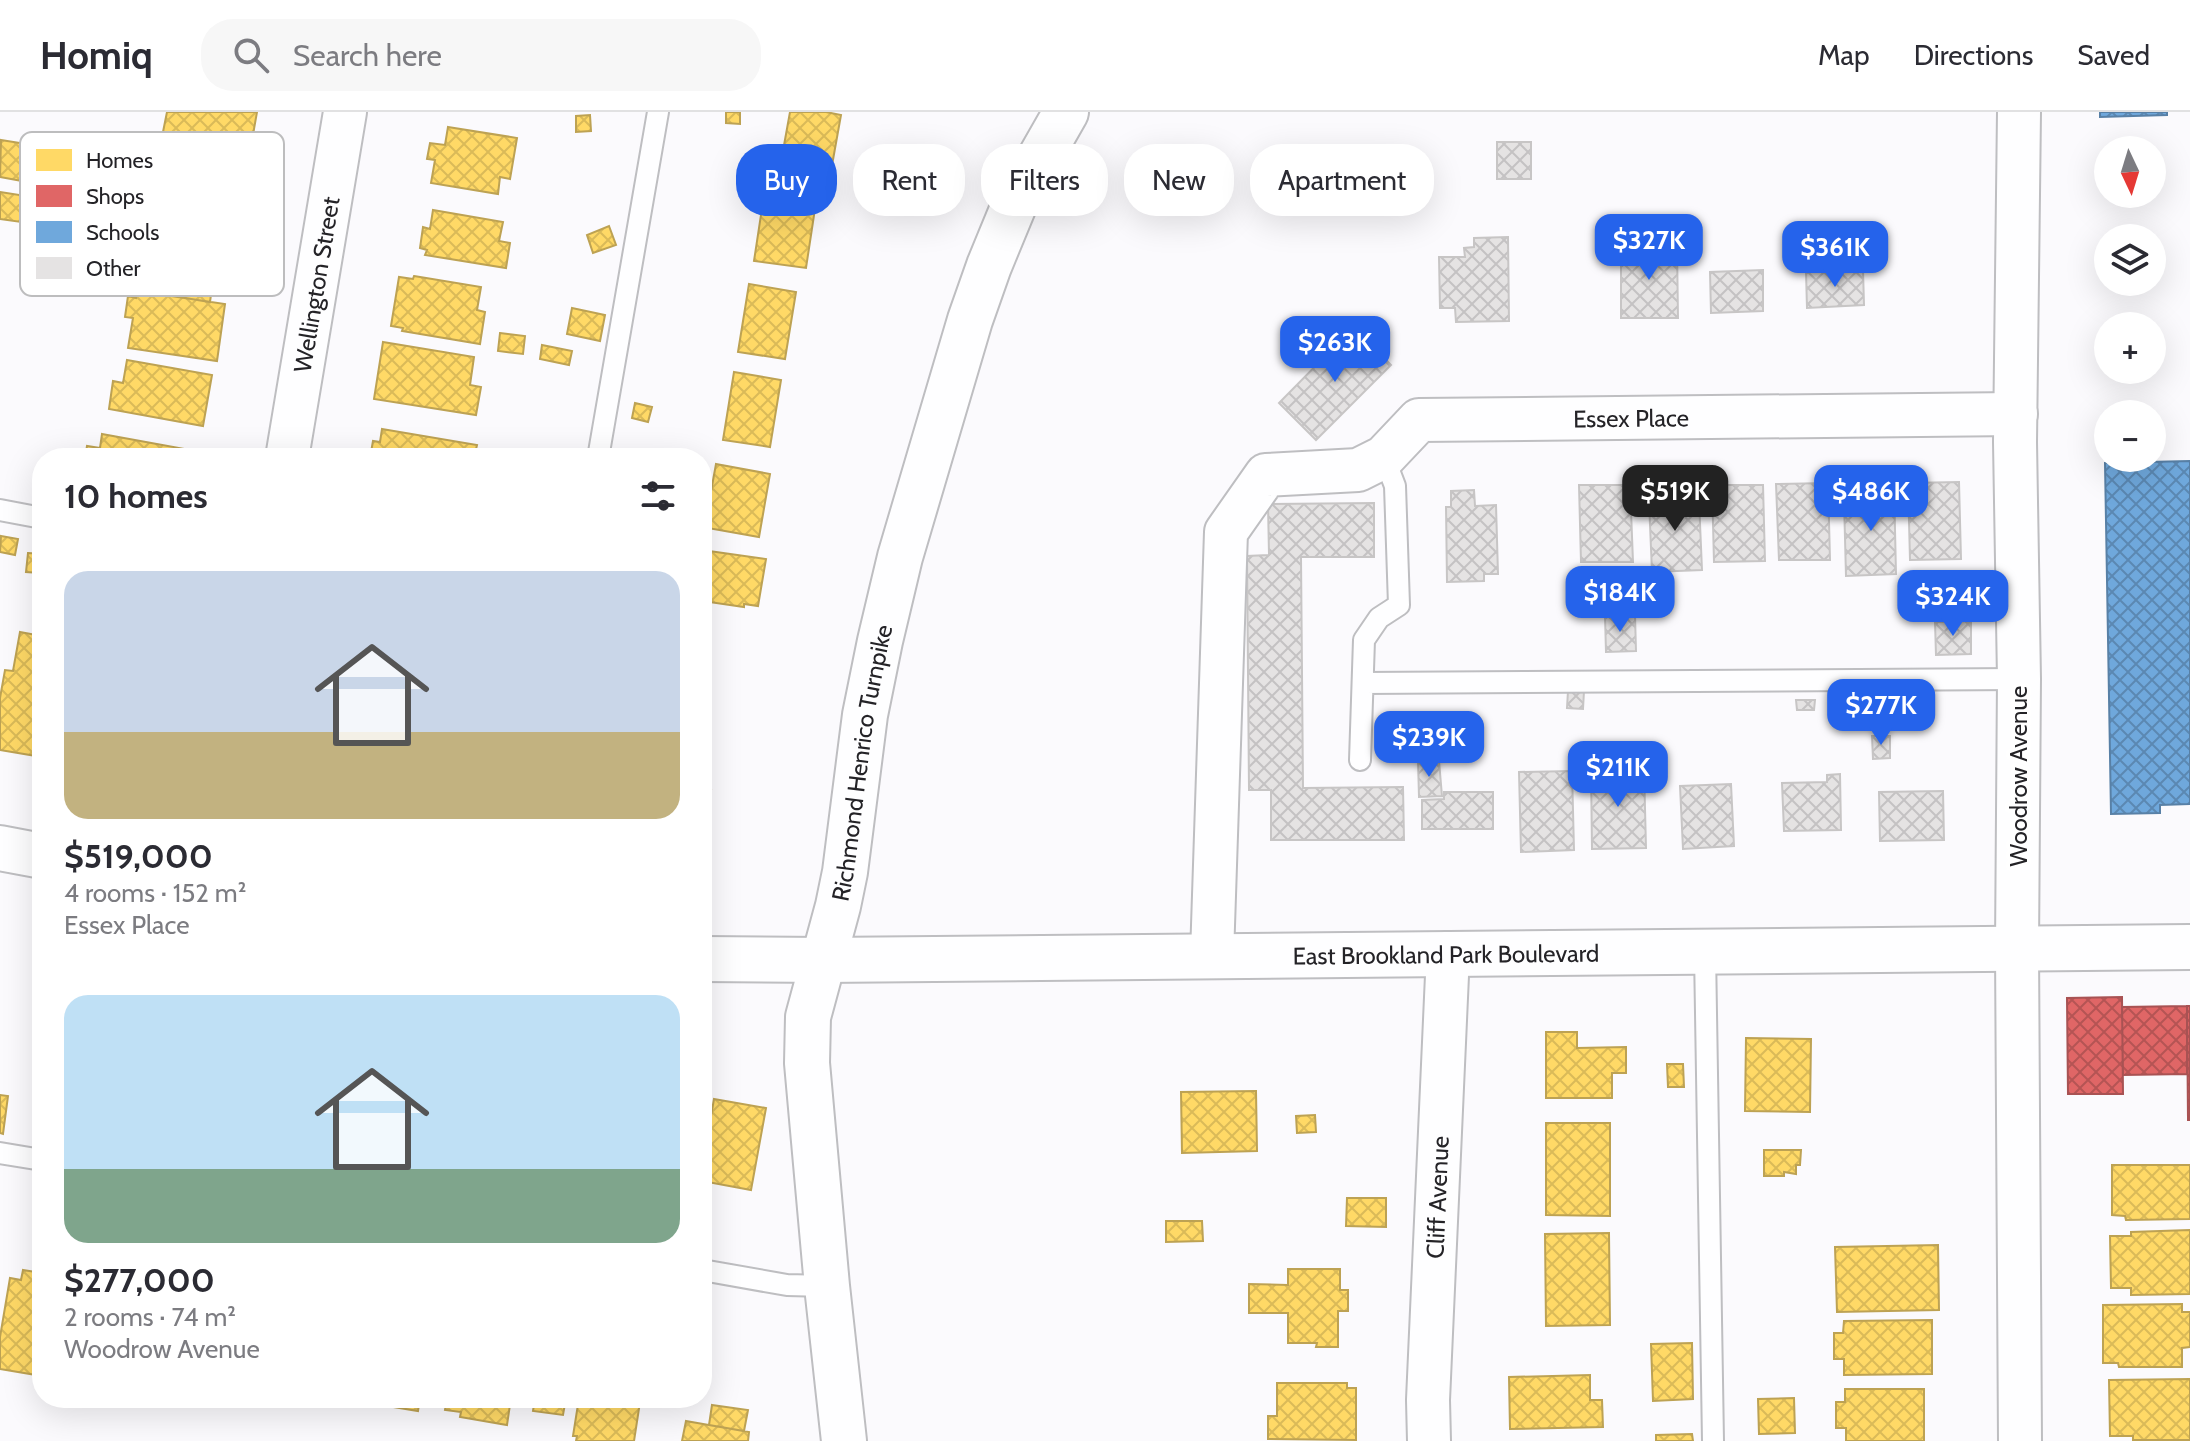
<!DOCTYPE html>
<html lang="en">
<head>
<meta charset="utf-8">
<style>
  :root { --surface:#fff; --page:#f7f7f7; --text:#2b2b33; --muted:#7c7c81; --line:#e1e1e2; --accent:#2563eb }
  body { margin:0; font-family:Cabin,sans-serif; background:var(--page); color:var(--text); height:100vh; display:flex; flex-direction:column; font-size:30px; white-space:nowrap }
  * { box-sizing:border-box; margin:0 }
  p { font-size:26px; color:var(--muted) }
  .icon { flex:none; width:44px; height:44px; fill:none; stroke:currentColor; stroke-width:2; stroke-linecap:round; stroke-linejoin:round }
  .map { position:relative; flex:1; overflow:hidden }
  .sheet { position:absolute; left:32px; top:336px; width:680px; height:960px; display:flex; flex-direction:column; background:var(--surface); border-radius:32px; box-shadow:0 8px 32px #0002 }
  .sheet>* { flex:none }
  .banner { position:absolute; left:736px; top:32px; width:760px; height:72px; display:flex; gap:16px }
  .needle { width:52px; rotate:176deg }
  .buttons { position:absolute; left:2094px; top:24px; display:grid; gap:16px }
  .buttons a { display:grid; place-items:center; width:72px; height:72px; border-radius:50%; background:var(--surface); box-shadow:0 8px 32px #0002; font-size:40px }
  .price { position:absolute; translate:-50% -68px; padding:0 18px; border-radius:16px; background:var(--accent); color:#fff; font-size:26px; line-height:52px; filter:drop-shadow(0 2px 4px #0008) }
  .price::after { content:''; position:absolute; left:50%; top:48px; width:24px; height:18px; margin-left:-12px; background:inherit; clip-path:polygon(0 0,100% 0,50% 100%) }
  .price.current { background:#222; color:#fff }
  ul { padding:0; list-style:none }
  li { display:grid; align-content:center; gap:16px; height:424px; padding:0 32px }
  li span { display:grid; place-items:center; height:248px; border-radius:24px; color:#555 }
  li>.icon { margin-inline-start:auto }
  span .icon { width:144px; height:144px; fill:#fffc; stroke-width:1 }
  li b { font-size:34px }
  h2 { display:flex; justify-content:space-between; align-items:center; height:96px; padding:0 32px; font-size:34px }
  .chip { padding:0 28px; border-radius:32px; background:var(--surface); box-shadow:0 8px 32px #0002; font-size:28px; line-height:72px }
  .chip.current { background:var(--accent); color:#fff }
  header { display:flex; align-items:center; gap:48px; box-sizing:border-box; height:112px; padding:0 40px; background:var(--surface); border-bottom:2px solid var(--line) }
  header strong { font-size:38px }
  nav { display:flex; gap:44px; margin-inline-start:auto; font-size:28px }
  .search { width:560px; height:72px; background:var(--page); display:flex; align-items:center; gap:20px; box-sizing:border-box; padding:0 28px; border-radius:32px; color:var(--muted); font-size:30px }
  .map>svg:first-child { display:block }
</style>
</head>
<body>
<header>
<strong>Homiq</strong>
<div class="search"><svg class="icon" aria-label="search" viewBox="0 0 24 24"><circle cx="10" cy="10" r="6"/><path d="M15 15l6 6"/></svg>Search here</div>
<nav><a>Map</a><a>Directions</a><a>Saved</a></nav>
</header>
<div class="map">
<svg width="2190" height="1329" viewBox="0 0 2190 1329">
  <defs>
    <pattern id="homes-cross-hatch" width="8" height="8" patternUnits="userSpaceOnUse" patternTransform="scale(2)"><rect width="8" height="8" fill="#ffd966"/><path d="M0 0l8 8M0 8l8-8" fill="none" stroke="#daba58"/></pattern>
    <pattern id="shops-cross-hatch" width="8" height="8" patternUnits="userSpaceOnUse" patternTransform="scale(2)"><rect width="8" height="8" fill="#e06666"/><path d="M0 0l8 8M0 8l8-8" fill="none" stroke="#b55454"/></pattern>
    <pattern id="schools-cross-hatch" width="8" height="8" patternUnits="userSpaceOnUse" patternTransform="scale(2)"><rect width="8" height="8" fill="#6fa8dc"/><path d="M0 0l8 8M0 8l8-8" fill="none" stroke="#5b88b2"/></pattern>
    <pattern id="building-cross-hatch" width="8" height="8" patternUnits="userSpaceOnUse" patternTransform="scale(2)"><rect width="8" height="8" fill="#e5e3e3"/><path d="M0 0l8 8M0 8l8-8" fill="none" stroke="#c4c2c3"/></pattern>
  </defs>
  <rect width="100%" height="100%" fill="#fbfafd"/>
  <path fill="url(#homes-cross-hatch)" stroke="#bda253" stroke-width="2" d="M167 0H257L251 34 163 20Z
    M726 0H740V12L726 11Z
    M790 0H826L841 3 829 70 779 61Z
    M590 3 591 19 576 20V4Z
    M448 15 517 26 510 67 500 65 498 82 431 71 435 48 427 47 430 31 445 33Z
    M1 28 39 34 33 71 0 65Z
    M0 80 26 84 21 110 0 107Z
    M764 83 816 90 806 156 754 149Z
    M433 98 503 110 499 129 510 131 506 156 425 143 427 138 420 136 423 115 430 117Z
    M132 112 220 125 217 144 230 146 226 169 213 168 210 190 154 181 160 139 128 134Z
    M609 114 616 133 593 141 587 123Z
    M414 164 481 175 477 198 485 200 480 232 402 219 403 216 391 214 399 165 413 167Z
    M749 172 796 180 785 247 738 240Z
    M137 179 225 192 217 249 128 236 133 206 125 205 128 184 136 186Z
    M572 196 605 203 600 229 567 222Z
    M500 221 525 224 523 242 498 239Z
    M383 230 474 245 470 273 481 275 476 303 374 287Z
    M542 233 572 239 569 253 540 247Z
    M127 248 212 263 203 314 109 297 113 269 123 271Z
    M734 260 781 268 770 335 723 328Z
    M635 291 652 295 648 310 632 306Z
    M382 317 477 333 474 346H370L373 329 380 330Z
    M102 322 201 340 200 346H85L87 334 100 336Z
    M716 352 770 362 759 425 702 415 703 384 710 385Z
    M1 424 18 427 15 443 0 440Z
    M702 438 766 447 758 494 744 492V495L702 489Z
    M28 441 42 442 40 461 26 460Z
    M20 520 42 524V645L0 638V586L5 558 13 559Z
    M702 677 711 678 702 739Z
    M1546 920H1577V936L1626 935V961H1612V986H1546Z
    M1746 926 1811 927 1810 1000 1745 999Z
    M1667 952H1683L1684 975H1668Z
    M1256 979 1257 1039 1182 1041 1181 980Z
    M0 983 8 984 3 1022 0 1021Z
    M714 987 766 996 751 1078 702 1069V1055Z
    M1315 1003 1316 1020 1297 1021 1296 1004Z
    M1546 1011H1610V1104L1546 1103Z
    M1764 1038H1801L1800 1053H1796V1062L1784 1060V1064H1764Z
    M2112 1053H2190V1107L2126 1108 2125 1104 2112 1103Z
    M1347 1086H1386V1115L1346 1114Z
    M1166 1109H1202L1203 1129 1166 1130Z
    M2190 1118V1182L2131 1183V1176H2111L2110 1124H2131V1120Z
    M1609 1121 1610 1213 1546 1214 1545 1122Z
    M1938 1133 1939 1198 1837 1200 1835 1135Z
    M1288 1157H1340V1178H1348V1199H1338V1235H1316L1317 1231H1288V1201H1249V1172L1288 1173Z
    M23 1158 42 1161 40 1172H42V1264L0 1257V1225L10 1166 21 1168Z
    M2182 1192V1200H2190V1235L2182 1236V1255H2119L2118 1251H2103V1193Z
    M1932 1208V1262L1844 1263V1247H1834V1221H1843L1844 1209Z
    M1692 1231 1693 1287 1653 1289 1651 1232Z
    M1590 1263V1288H1602L1603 1315 1510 1317 1509 1265Z
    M2190 1267V1328H2133V1324H2110L2109 1268Z
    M1277 1271H1347V1276H1356V1328L1268 1327V1304H1277Z
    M1845 1277H1924V1329H1846V1316H1836V1290H1845Z
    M265 1286H295L294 1292Z
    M339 1286H420L418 1299Z
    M447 1286H511L507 1313 460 1305 461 1300 445 1298Z
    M535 1286H566L563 1303 533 1299Z
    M579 1286H616L640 1290 634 1329H576L577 1324H573Z
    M1794 1286 1795 1321 1759 1322 1758 1287Z
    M712 1293 748 1298 744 1319 709 1313Z
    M686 1309 749 1320 748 1329H682Z
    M1692 1322 1693 1329H1656V1323Z"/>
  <path fill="url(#shops-cross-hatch)" stroke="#a85253" stroke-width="2" d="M2122 885 2123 982H2068L2067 886Z
    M2187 894H2190V1008H2188Z
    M2187 894V962L2123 963 2122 895Z"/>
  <path fill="url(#schools-cross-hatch)" stroke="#5880a6" stroke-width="2" d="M2100 0H2167V3L2100 5Z
    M2190 349V692L2160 693V701L2111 702 2105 351Z"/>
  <path fill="url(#building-cross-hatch)" stroke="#c7c5c5" stroke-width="2" d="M1497 30H1531V67H1497Z
    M1508 125 1509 209 1456 210 1455 196H1440L1439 145H1465L1464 136 1474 135V126Z
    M1677 134 1678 206H1621V135Z
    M1763 158V199L1711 201 1710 160Z
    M1863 158 1864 193 1807 196 1806 160Z
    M1354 215 1391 253 1316 328 1279 291Z
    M1959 370 1961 447 1910 448 1908 371Z
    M1828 371 1830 448H1779L1776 372Z
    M1579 373H1630L1633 450H1581Z
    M1712 373H1763L1765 449 1714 450Z
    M1894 373 1896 462 1846 464 1844 388H1868V374Z
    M1684 376V389L1699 388 1702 458 1652 460 1649 389H1663L1662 377Z
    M1474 378 1475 394 1496 393 1498 462H1484V469L1447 470 1446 395H1451V379Z
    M1374 391V445H1301L1303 676 1403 675 1404 728H1271V678H1249L1247 444 1269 443 1268 392Z
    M1635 503 1636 539 1606 540 1605 504Z
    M1971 509V542L1936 543 1935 510Z
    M1568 579H1584L1583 597 1567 596Z
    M1796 588H1815L1814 598H1797Z
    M1872 624H1890V646L1873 647Z
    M1418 649H1439L1442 684 1419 685Z
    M1644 656 1646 736 1592 737 1591 657Z
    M1572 659 1574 738 1521 740 1519 660Z
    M1840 662 1841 718 1784 719 1782 671 1827 670V663Z
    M1731 672 1734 734 1683 737 1680 674Z
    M1943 679 1944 728 1880 729 1879 680Z
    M1444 680H1493V717H1422V688L1444 687Z"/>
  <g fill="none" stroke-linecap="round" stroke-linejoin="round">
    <g stroke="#bebec1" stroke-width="24">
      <path id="service" d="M598 346 658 0
        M0 398 42 406
        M1363 571 2019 567
        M1360 648 1364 528 1379 506 1399 493 1395 374 1384 345
        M1705 840 1713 1329
        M0 1041 42 1048
        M702 1158 787 1173 827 1174"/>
    </g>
    <g stroke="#bebec1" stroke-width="46">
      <g id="minor">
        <path d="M2019 0 2015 330 2019 567 2017 836 2020 1329"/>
        <path id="s1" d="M287 346 345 0"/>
        <path id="s2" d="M1212 844 1226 420 1266 363 1358 358 1384 345 1419 308 2016 302"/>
        <path id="s3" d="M1429 1329 1428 1288 1448 841"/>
      </g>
    </g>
    <g stroke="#bebec1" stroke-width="48">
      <g id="tertiary">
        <path id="s4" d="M844 1329 827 1174 807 951 808 905 838 794 845 760 865 603 880 529 900 445 970 208 989 154 1017 86 1066 0"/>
      </g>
    </g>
    <g stroke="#bebec1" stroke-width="48">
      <g id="secondary">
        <path d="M0 736 42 744"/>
        <path id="s5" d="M702 847 823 848 2190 835"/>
      </g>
    </g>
    <use href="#service" stroke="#fefeff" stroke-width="20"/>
    <use href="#minor" stroke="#fefeff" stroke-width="42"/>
    <use href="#tertiary" stroke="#fefeff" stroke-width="44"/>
    <use href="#secondary" stroke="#fefeff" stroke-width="44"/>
  </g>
  <g text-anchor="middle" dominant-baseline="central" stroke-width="8" stroke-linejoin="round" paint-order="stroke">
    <g font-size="24" fill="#242327" stroke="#fff">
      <text stroke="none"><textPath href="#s1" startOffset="176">Wellington Street</textPath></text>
      <text stroke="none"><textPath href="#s2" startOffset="878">Essex Place</textPath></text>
      <text stroke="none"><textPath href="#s4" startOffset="686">Richmond Henrico Turnpike</textPath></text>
      <text transform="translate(2018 664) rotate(-90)">Woodrow Avenue</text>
      <text stroke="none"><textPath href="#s5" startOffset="744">East Brookland Park Boulevard</textPath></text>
      <text stroke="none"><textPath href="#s3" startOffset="244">Cliff Avenue</textPath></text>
    </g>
  </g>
  <rect x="20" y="20" width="264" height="164" rx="12" fill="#fff" stroke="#bdbdbe" stroke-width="2"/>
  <rect x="36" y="37" width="36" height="22" fill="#ffd966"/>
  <rect x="36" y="73" width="36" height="22" fill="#e06666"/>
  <rect x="36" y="109" width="36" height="22" fill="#6fa8dc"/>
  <rect x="36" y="145" width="36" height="22" fill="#e5e3e3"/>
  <g font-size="22" fill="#242327">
    <text x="86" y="56">Homes</text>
    <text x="86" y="92">Shops</text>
    <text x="86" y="128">Schools</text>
    <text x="86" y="164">Other</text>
  </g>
</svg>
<div class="buttons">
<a><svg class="needle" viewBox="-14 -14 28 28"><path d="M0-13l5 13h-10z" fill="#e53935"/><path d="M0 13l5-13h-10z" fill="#7c7c81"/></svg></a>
<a><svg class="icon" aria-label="layers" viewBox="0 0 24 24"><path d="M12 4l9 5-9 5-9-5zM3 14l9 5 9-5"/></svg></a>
<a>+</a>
<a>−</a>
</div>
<b class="price" style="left:1649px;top:170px">$327K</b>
<b class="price" style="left:1835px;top:177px">$361K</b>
<b class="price" style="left:1335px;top:272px">$263K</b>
<b class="price current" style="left:1675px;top:421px">$519K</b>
<b class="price" style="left:1871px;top:421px">$486K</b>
<b class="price" style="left:1620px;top:522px">$184K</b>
<b class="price" style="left:1953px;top:526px">$324K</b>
<b class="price" style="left:1881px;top:635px">$277K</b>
<b class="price" style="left:1429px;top:667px">$239K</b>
<b class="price" style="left:1618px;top:697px">$211K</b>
<div class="banner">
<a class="chip current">Buy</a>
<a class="chip">Rent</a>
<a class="chip">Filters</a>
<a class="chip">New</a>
<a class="chip">Apartment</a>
</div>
<section class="sheet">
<h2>10 homes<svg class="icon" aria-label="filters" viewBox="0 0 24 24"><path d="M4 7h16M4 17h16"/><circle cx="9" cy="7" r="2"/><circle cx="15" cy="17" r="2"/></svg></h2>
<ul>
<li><span style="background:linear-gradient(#c9d6e8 65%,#c2b280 0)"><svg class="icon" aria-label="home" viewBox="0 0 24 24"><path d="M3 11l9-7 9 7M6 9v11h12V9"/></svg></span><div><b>$519,000</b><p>4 rooms · 152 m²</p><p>Essex Place</p></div></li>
<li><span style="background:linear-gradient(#bfe0f5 70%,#7fa58c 0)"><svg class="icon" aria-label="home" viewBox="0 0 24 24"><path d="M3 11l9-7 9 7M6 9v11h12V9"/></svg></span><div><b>$277,000</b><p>2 rooms · 74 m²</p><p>Woodrow Avenue</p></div></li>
</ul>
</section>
</div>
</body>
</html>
